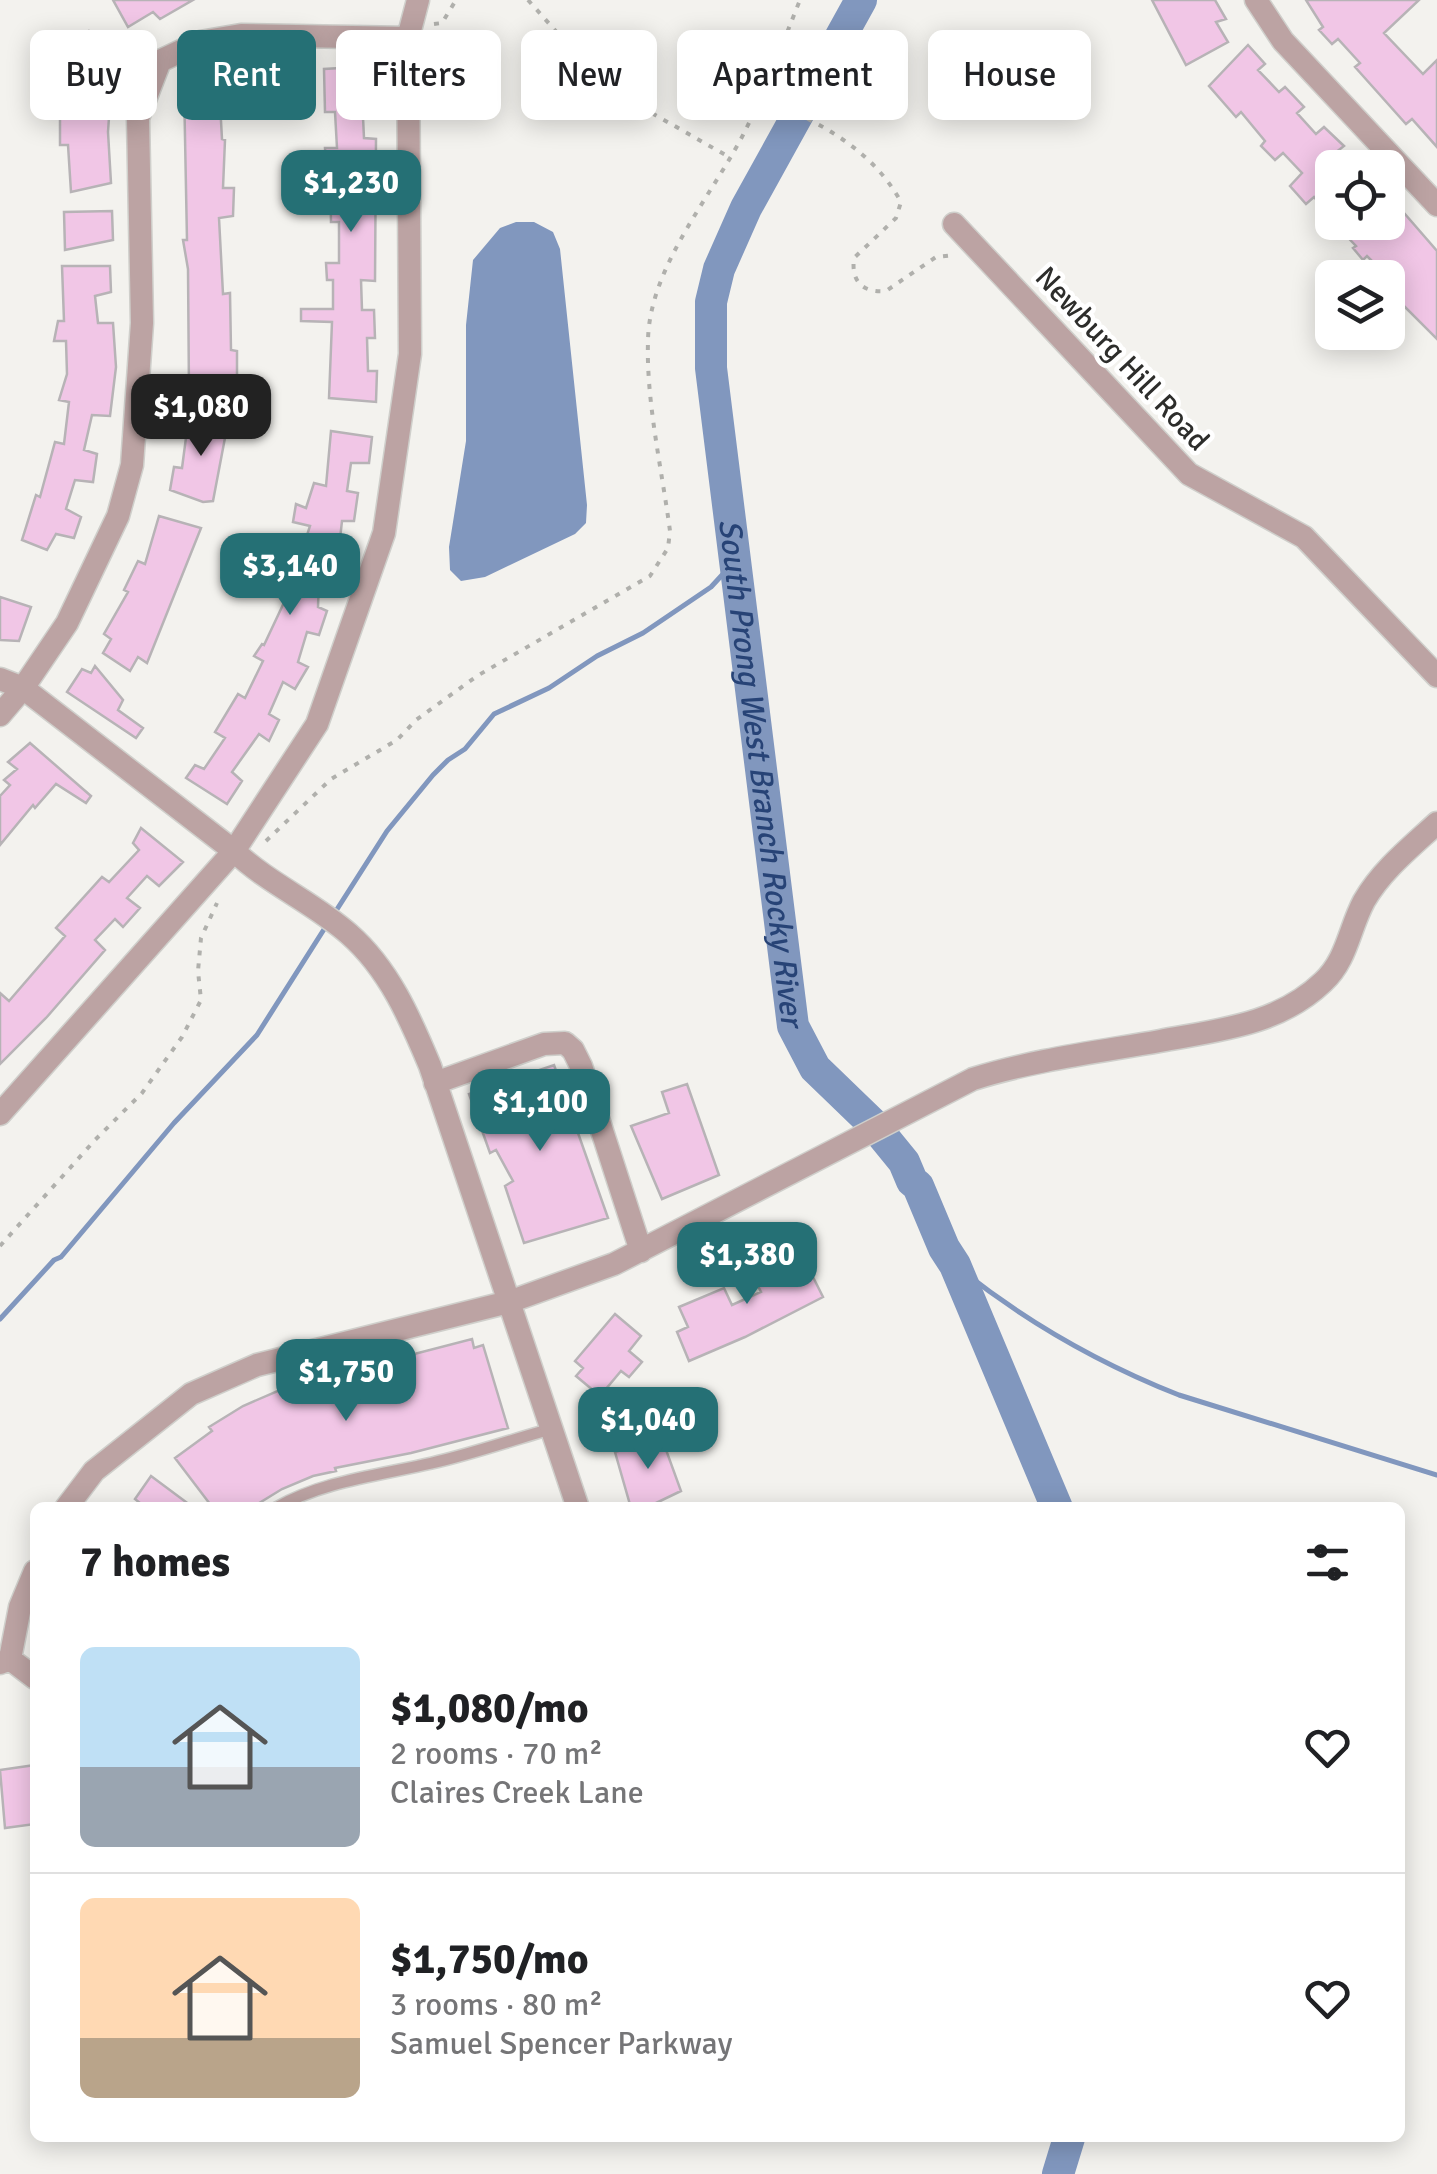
<!DOCTYPE html>
<html lang="en">
<head>
<meta charset="utf-8">
<style>
  :root { --surface:#fff; --page:#f2f2f2; --text:#202124; --muted:#757577; --line:#e0e0e0; --accent:#257075 }
  body { margin:0; font-family:Signika,sans-serif; background:var(--page); color:var(--text); height:100vh; display:flex; flex-direction:column; font-size:38px; white-space:nowrap }
  * { box-sizing:border-box; margin:0 }
  p { font-size:32px; color:var(--muted) }
  .icon { flex:none; width:55px; height:55px; fill:none; stroke:currentColor; stroke-width:2; stroke-linecap:round; stroke-linejoin:round }
  .map { position:relative; flex:1; overflow:hidden }
  .sheet { position:absolute; left:30px; top:1502px; width:1375px; height:640px; display:flex; flex-direction:column; background:var(--surface); border-radius:15px; box-shadow:0 5px 25px #0003 }
  .sheet>* { flex:none }
  .hud { position:absolute; left:30px; top:30px; width:1378px; height:90px; display:flex; gap:20px }
  .tools { position:absolute; left:1315px; top:150px; display:grid; gap:20px }
  .tools a { display:grid; place-items:center; width:90px; height:90px; border-radius:15px; background:var(--surface); box-shadow:0 5px 25px #0003; font-size:50px }
  .price { position:absolute; translate:-50% -85px; padding:0 22px; border-radius:20px; background:var(--accent); color:#fff; font-size:32px; line-height:65px; filter:drop-shadow(0 2px 5px #0008) }
  .price::after { content:''; position:absolute; left:50%; top:60px; width:30px; height:22px; margin-left:-15px; background:inherit; clip-path:polygon(0 0,100% 0,50% 100%) }
  .price.selected { background:#222; color:#fff }
  ul { padding:0; list-style:none }
  li { display:flex; align-items:center; gap:30px; height:250px; padding:0 50px }
  li+li { border-top:2px solid var(--line) }
  li span { display:grid; place-items:center; flex:none; width:280px; height:200px; border-radius:15px; color:#555 }
  li>.icon { margin-inline-start:auto }
  span .icon { width:120px; height:120px; fill:#fffc; stroke-width:1 }
  li b { font-size:42px }
  h2 { display:flex; justify-content:space-between; align-items:center; height:120px; padding:0 50px; font-size:42px }
  .tag { padding:0 35px; border-radius:15px; background:var(--surface); box-shadow:0 5px 25px #0003; font-size:35px; line-height:90px }
  .tag.selected { background:var(--accent); color:#fff }
  .map>svg:first-child { display:block }
</style>
</head>
<body>
<div class="map">
<svg width="1437" height="2174" viewBox="0 0 1437 2174">
  <rect width="100%" height="100%" fill="#f3f2ee"/>
  <path fill="#8197be" d="M516 222H534L553 232 560 249 587 505 586 523 575 534 485 577 461 581 450 570 449 547 466 441V325L473 260 500 228Z"/>
  <g fill="none" stroke-linecap="round" stroke-linejoin="round">
    <path stroke="#8197be" stroke-width="5" d="M334 914 387 831 433 775 448 760 465 749 494 714 549 688 597 656 643 633 711 587 735 561
      M955 1265C1023 1320 1098 1363 1179 1395L1437 1475
      M0 1319 54 1260 61 1257 174 1123 257 1035 328 923"/>
    <g stroke="#8197be" stroke-width="32">
      <path id="s1" d="M861 0 746 208 719 269 711 302V368L793 1026 815 1068 873 1124 904 1162 912 1181 918 1186 944 1248 955 1265 1057 1508"/>
      <path d="M1058 2174 1069 2138"/>
    </g>
  </g>
  <path fill="#f1c6e6" stroke="#b7b3b6" stroke-width="2.5" d="M113 0H193L160 19 153 12 128 27Z
    M1152 0H1215L1226 19 1216 22 1228 42 1186 65Z
    M1306 0H1419L1384 33 1423 74 1437 60V147L1412 119 1406 124 1355 67 1360 63 1338 39 1332 44 1319 30 1323 27Z
    M89 31 128 45 119 70 106 69 101 84 71 70Z
    M1248 45 1265 64 1258 70 1279 92 1285 87 1304 107 1297 113 1316 134 1324 127 1344 146 1335 153 1347 168H1332V218L1314 197 1306 204 1290 186 1302 173 1283 153 1275 160 1261 146 1265 141 1241 112 1236 117 1209 86Z
    M375 66 374 93 362 96 364 138 376 139 375 281 361 280 362 310H374L375 338H367L368 371H377L376 402 329 398 332 322 301 321V309H333V280H327L326 263H339V222H331L330 168H326L325 148H337L335 112H325L324 69Z
    M238 83 241 103H220L222 139 225 140 223 188H234L233 216 219 218 223 294 230 293 231 350 237 351V394L189 392 188 269 183 240H187L184 85Z
    M51 101 110 103 108 132 111 183 71 192 68 145H60V118H50Z
    M1398 206 1437 251V339L1395 297 1388 306V277L1367 256 1363 260 1353 248 1356 246 1333 222H1388V216Z
    M112 211 113 240 65 250 64 212Z
    M62 266H110L111 292 95 296 98 323H113L116 367 110 416 92 415 84 450 97 454 93 482 75 480 66 509 81 517 74 538 56 534 47 550 22 540 36 495 40 497 55 442 64 444 69 402 59 400 67 374 66 341H54L58 321H64Z
    M189 415 228 422 213 501 203 502 170 490 174 467 182 468Z
    M331 431 372 437 369 463H351L347 491 358 493 354 521H342L335 583 319 579 318 607 327 611 319 635 307 632 298 662 308 667 295 689 283 682 269 714 279 720 269 741 259 734 232 772 242 781 227 804 186 778 195 765 204 769 225 738 215 732 238 694 245 698 263 661 254 656 262 644 264 645 288 594 310 526 293 522 296 504 306 508 314 483 326 486Z
    M159 516 201 528 147 663 138 657 130 671 103 653 111 639 104 634 128 592 124 590 138 561 145 564Z
    M0 597 31 607 19 641 0 640Z
    M95 666 123 700 118 710 143 728 136 738 67 692 82 669 91 673Z
    M30 743 91 796 86 803 56 784 35 808 33 805 0 845V796L10 785 4 780 17 769 8 762Z
    M141 828 183 862 159 886 147 876 127 898 140 908 123 927 115 919 95 940 105 950 46 1018 0 1064V993L9 1001 65 936 56 928 102 877 109 882 139 850 133 843Z
    M554 1065 608 1218 524 1243 505 1186 513 1181 496 1150 490 1153 469 1094Z
    M687 1084 719 1175 662 1199 631 1126 669 1113 662 1092Z
    M792 1249 806 1279 812 1275 823 1297 745 1337 689 1361 677 1332 688 1327 679 1307 724 1288 732 1305 761 1292 750 1270Z
    M615 1314 641 1336 629 1351 642 1362 629 1377 621 1371 600 1396 576 1376 583 1368 575 1361Z
    M472 1339 474 1348 483 1345 508 1428 411 1453 335 1468 336 1471 313 1476 282 1489 251 1508H213L175 1458 212 1431 209 1427 243 1406 287 1387Z
    M656 1430 659 1437 661 1436 681 1491 654 1504 631 1508 615 1452 643 1443 641 1436Z
    M151 1476 194 1508H146L135 1499Z
    M35 1765V1824L5 1828 0 1770Z"/>
  <g fill="none" stroke-linecap="round" stroke-linejoin="round">
    <g stroke="#cfcfcb" stroke-width="14">
      <path id="service" d="M276 1508C322 1481 381 1475 432 1463 472 1454 511 1440 551 1429"/>
    </g>
    <g stroke="#cfcfcb" stroke-width="25">
      <path id="minor" d="M1256 0 1283 41 1437 205
        M954 224 1189 474 1304 537 1437 676
        M0 679 23 688 234 851 317 724 384 533 410 354 408 38 418 0
        M0 715 23 688 67 623 118 516 132 465 142 323 138 118 160 61 200 42 241 35 408 38
        M435 1083 544 1044 565 1043 573 1050 581 1066 641 1251
        M0 1114 234 851C269 884 314 903 349 934 389 969 410 1018 430 1066L578 1508
        M66 1508 94 1471 191 1394 257 1365 509 1302 614 1264 973 1079C1033 1060 1098 1052 1160 1041 1219 1030 1278 1025 1323 982 1347 960 1349 929 1364 901 1382 870 1411 847 1437 823
        M10 1659 20 1607 35 1571
        M0 1663 10 1659 35 1678"/>
    </g>
    <path stroke="#b0b0ac" stroke-width="4" stroke-dasharray="5 8" stroke-linecap="butt" d="M528 0 586 65 650 112 729 157
      M434 24 442 23 456 0
      M760 97C815 120 871 147 901 202L896 218 854 258C851 281 862 293 886 291L936 257 954 255
      M266 841 331 779 397 740 416 720 477 676 650 576 668 548 670 531C662 470 646 401 648 341 649 265 715 193 747 127 767 86 783 42 800 0
      M0 1246 95 1140 142 1093 182 1037 201 1000 198 971 201 938 217 903"/>
    <use href="#service" stroke="#bca3a3" stroke-width="11"/>
    <use href="#minor" stroke="#bca3a3" stroke-width="22"/>
  </g>
  <g text-anchor="middle" dominant-baseline="central" stroke-width="9" stroke-linejoin="round" paint-order="stroke">
    <g font-size="30" fill="#2d2d2b" stroke="#fff">
      <text transform="translate(1122 359) rotate(47)">Newburg Hill Road</text>
    </g>
    <g font-size="32" font-style="italic" fill="#274376" stroke="#fff">
      <text stroke="none"><textPath href="#s1" startOffset="812">South Prong West Branch Rocky River</textPath></text>
    </g>
  </g>
</svg>
<div class="tools">
<a><svg class="icon" aria-label="locate" viewBox="0 0 24 24"><circle cx="12" cy="12" r="6"/><path d="M12 2v4M12 18v4M2 12h4M18 12h4"/></svg></a>
<a><svg class="icon" aria-label="layers" viewBox="0 0 24 24"><path d="M12 4l9 5-9 5-9-5zM3 14l9 5 9-5"/></svg></a>
</div>
<b class="price" style="left:351px;top:235px">$1,230</b>
<b class="price selected" style="left:201px;top:459px">$1,080</b>
<b class="price" style="left:290px;top:618px">$3,140</b>
<b class="price" style="left:540px;top:1154px">$1,100</b>
<b class="price" style="left:747px;top:1307px">$1,380</b>
<b class="price" style="left:346px;top:1424px">$1,750</b>
<b class="price" style="left:648px;top:1472px">$1,040</b>
<div class="hud">
<a class="tag">Buy</a>
<a class="tag selected">Rent</a>
<a class="tag">Filters</a>
<a class="tag">New</a>
<a class="tag">Apartment</a>
<a class="tag">House</a>
</div>
<section class="sheet">
<h2>7 homes<svg class="icon" aria-label="filters" viewBox="0 0 24 24"><path d="M4 7h16M4 17h16"/><circle cx="9" cy="7" r="2"/><circle cx="15" cy="17" r="2"/></svg></h2>
<ul>
<li><span style="background:linear-gradient(#bfe0f5 60%,#9aa5b1 0)"><svg class="icon" aria-label="home" viewBox="0 0 24 24"><path d="M3 11l9-7 9 7M6 9v11h12V9"/></svg></span><div><b>$1,080/mo</b><p>2 rooms · 70 m²</p><p>Claires Creek Lane</p></div><svg class="icon" aria-label="heart" viewBox="0 0 24 24"><path d="M12 20l-8-8c-3-5 5-10 8-4 3-6 11-1 8 4z"/></svg></li>
<li><span style="background:linear-gradient(#ffd9b3 70%,#b9a48a 0)"><svg class="icon" aria-label="home" viewBox="0 0 24 24"><path d="M3 11l9-7 9 7M6 9v11h12V9"/></svg></span><div><b>$1,750/mo</b><p>3 rooms · 80 m²</p><p>Samuel Spencer Parkway</p></div><svg class="icon" aria-label="heart" viewBox="0 0 24 24"><path d="M12 20l-8-8c-3-5 5-10 8-4 3-6 11-1 8 4z"/></svg></li>
</ul>
</section>
</div>
</body>
</html>
